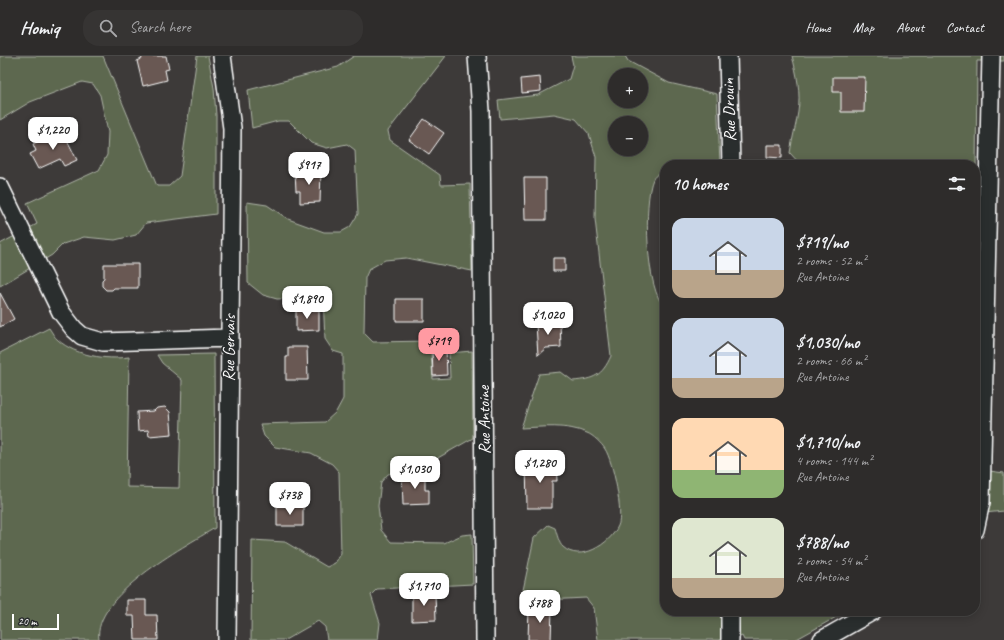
<!DOCTYPE html>
<html lang="en">
<head>
<meta charset="utf-8">
<style>
  :root { --surface:#2e2c2b; --page:#363433; --text:#f1f3f6; --muted:#a7a7a9; --line:#494847; --accent:#ff9aa2 }
  body { margin:0; font-family:Caveat,sans-serif; background:var(--page); color:var(--text); height:100vh; display:flex; flex-direction:column; font-size:15px; white-space:nowrap }
  * { box-sizing:border-box; margin:0 }
  p { font-size:13px; color:var(--muted) }
  .icon { flex:none; width:22px; height:22px; fill:none; stroke:currentColor; stroke-width:2; stroke-linecap:round; stroke-linejoin:round }
  .map { position:relative; flex:1; overflow:hidden }
  .drawer { position:absolute; left:660px; top:104px; width:320px; height:456px; display:flex; flex-direction:column; background:var(--surface); border-radius:16px; box-shadow:0 2px 10px #0003,0 0 0 1px var(--line) }
  .drawer>* { flex:none }
  .controls { position:absolute; left:608px; top:12px; display:grid; gap:8px }
  .controls a { display:grid; place-items:center; width:40px; height:40px; border-radius:50%; background:var(--surface); box-shadow:0 2px 10px #0003,0 0 0 1px var(--line); font-size:20px }
  .scale { position:absolute; left:12px; bottom:10px; width:47px; box-sizing:border-box; padding-left:4px; border:2px solid #fff; border-top:0; font-size:11px; line-height:14px; white-space:nowrap; color:#fff; -webkit-text-stroke:3px #2a2d2e; paint-order:stroke }
  .price { position:absolute; translate:-50% -34px; padding:0 9px; border-radius:8px; background:#fff; color:#222; font-size:13px; line-height:26px; filter:drop-shadow(0 1px 2px #0008) }
  .price::after { content:''; position:absolute; left:50%; top:24px; width:12px; height:9px; margin-left:-6px; background:inherit; clip-path:polygon(0 0,100% 0,50% 100%) }
  .price.selected { background:var(--accent); color:#111 }
  ul { padding:0; list-style:none }
  li { display:flex; align-items:center; gap:12px; height:100px; padding:0 12px }
  li span { display:grid; place-items:center; flex:none; width:112px; height:80px; border-radius:12px; color:#555 }
  li>.icon { margin-inline-start:auto }
  span .icon { width:48px; height:48px; fill:#fffc; stroke-width:1 }
  li b { font-size:17px }
  h2 { display:flex; justify-content:space-between; align-items:center; height:48px; padding:0 12px; font-size:17px }
  header { display:flex; align-items:center; gap:24px; box-sizing:border-box; height:56px; padding:0 20px; background:var(--surface); border-bottom:1px solid var(--line) }
  header strong { font-size:19px }
  nav { display:flex; gap:22px; margin-inline-start:auto; font-size:14px }
  .search { width:280px; height:36px; background:var(--page); display:flex; align-items:center; gap:10px; box-sizing:border-box; padding:0 14px; border-radius:16px; color:var(--muted); font-size:15px }
  .map>svg:first-child { display:block }
</style>
</head>
<body>
<header>
<strong>Homiq</strong>
<div class="search"><svg class="icon" aria-label="search" viewBox="0 0 24 24"><circle cx="10" cy="10" r="6"/><path d="M15 15l6 6"/></svg>Search here</div>
<nav><a>Home</a><a>Map</a><a>About</a><a>Contact</a></nav>
</header>
<div class="map">
<svg width="1004" height="584" viewBox="0 0 1004 584">
  <rect width="100%" height="100%" fill="#3d3a39"/>
  <filter id="ink" filterUnits="userSpaceOnUse"><feTurbulence type="fractalNoise" baseFrequency=".025" numOctaves="2"/><feDisplacementMap in="SourceGraphic" scale="8" xChannelSelector="R" yChannelSelector="G"/><feConvolveMatrix kernelMatrix="1 2 1 2 8 2 1 2 1" color-interpolation-filters="sRGB"/></filter>
  <g filter="url(#ink)">
    <path fill="#5d684f" stroke="#aeb4a7" fill-rule="evenodd" d="M0 0H103L157 130H169L180 120 197 0H208L214 32 216 59V158L146 167 136 179 115 184 84 181 63 188 52 199 0 230V188L37 168 27 147 99 114 107 99 108 76 100 39 93 28 82 26 30 46 0 64Z
      M354 0H446L388 75 390 84 440 119 441 129 470 128 472 215 406 202 385 204 369 213 365 222 364 277 373 286 430 285 433 323 450 322 449 297 472 295 473 382 436 403 407 414 388 418 381 426 378 450 381 474 391 486 444 487 462 479 472 478 473 528 377 533 371 539 380 567 378 584H327L325 571 318 565 285 584H251L252 484 285 486 327 511 335 507 341 498 339 416 332 408 311 397 275 391 264 380 260 368 325 366 336 356 343 343V298L333 295 325 283 323 241 277 243 263 239 248 227 247 146 267 149 288 163 324 176H341L350 171 358 158 355 94 347 88 327 92 311 87 289 65H278L252 72 248 34 338 11Z
      M571 0H625L628 5 669 27 717 38 720 109H665V114C661 116 655 119 653 123 643 145 646 237 665 251V555H847L795 584H744L742 580 734 584H598L594 552 586 542 526 545 522 539 534 482 548 469 555 472C557 478 559 488 563 491 580 507 610 488 618 470 624 458 613 405 605 393 602 388 593 379 587 377 566 368 544 371 521 372L539 318 561 316 573 325C594 323 602 320 611 300L595 163 596 101 589 78 576 63 554 58 500 63 498 44 538 39 569 23 573 9ZM615 19H641V45H615ZM615 67H641V93H615Z
      M792 0H1004V5H977L976 113H975V109H801L790 97C792 83 796 70 798 56 801 37 797 18 792 0Z
      M49 272C52 276 54 281 58 284 76 300 106 304 129 301L127 431 179 432 182 324 162 307 157 299 214 298 215 472C183 491 92 540 99 584H0V297Z
      M975 413 1004 417V455L975 458Z"/>
    <path fill="#695853" stroke="#fff" d="M141 0H166L169 13 165 14 167 24 143 30 137 5 142 3Z
      M540 21 541 35 522 37 521 23Z
      M833 21H865L864 56H841V36H833Z
      M424 63 444 77 429 98 409 84Z
      M62 74 77 104 64 110 60 103 38 113 30 98 36 95 33 88Z
      M767 89H782V102L767 101Z
      M321 114 320 146 300 147V135H296L295 115Z
      M524 122H546V164H525Z
      M553 202H565V215H553Z
      M104 208H138V232H114L112 234H106L102 230V224L104 222Z
      M0 237 14 263 0 271Z
      M396 243H424V265H396Z
      M296 254H319V274L296 275Z
      M560 267 561 291 546 292 538 299 536 268Z
      M288 291H307L308 324H286V301H288Z
      M432 292H446L447 319 433 320Z
      M165 351 170 356 172 378 149 380 148 374 138 375 137 356 154 355 157 352Z
      M556 405 557 425H552V452H527L526 406Z
      M425 419V434H429V448L403 449 402 420Z
      M277 450H303V470H277Z
      M412 538H435L436 564 412 565Z
      M127 544H146V559H157L158 584H135L134 560H127Z
      M529 552 552 553 551 584H528Z"/>
    <g fill="none" stroke-linecap="round" stroke-linejoin="round">
      <g stroke="#fff" stroke-width="20">
        <path id="street" d="M222 0 232 72 227 584
          M477 0 481 55 485 584
          M728 0 731 109
          M0 131 61 256 74 273 82 280 103 286 229 282
          M975 474 981 446 991 0
          M730 584V555
          M822 584 873 555"/>
      </g>
      <use href="#street" stroke="#2a2d2e" stroke-width="17"/>
    </g>
  </g>
  <g text-anchor="middle" dominant-baseline="central" stroke-width="3.5" stroke-linejoin="round" paint-order="stroke">
    <g font-size="17" fill="#fff" stroke="#2a2d2e">
      <text transform="translate(729 54) rotate(-92)">Rue Drouin</text>
      <text transform="translate(229 292) rotate(-89)">Rue Gervais</text>
      <text transform="translate(484 364) rotate(-91)">Rue Antoine</text>
    </g>
  </g>
</svg>
<div class="controls">
<a>+</a>
<a>−</a>
</div>
<div class="scale">20 m</div>
<b class="price" style="left:53px;top:95px">$1,220</b>
<b class="price" style="left:309px;top:130px">$917</b>
<b class="price" style="left:307px;top:264px">$1,890</b>
<b class="price" style="left:548px;top:280px">$1,020</b>
<b class="price selected" style="left:439px;top:306px">$719</b>
<b class="price" style="left:540px;top:428px">$1,280</b>
<b class="price" style="left:415px;top:434px">$1,030</b>
<b class="price" style="left:290px;top:460px">$738</b>
<b class="price" style="left:424px;top:551px">$1,710</b>
<b class="price" style="left:540px;top:568px">$788</b>
<section class="drawer">
<h2>10 homes<svg class="icon" aria-label="filters" viewBox="0 0 24 24"><path d="M4 7h16M4 17h16"/><circle cx="9" cy="7" r="2"/><circle cx="15" cy="17" r="2"/></svg></h2>
<ul>
<li><span style="background:linear-gradient(#c9d6e8 65%,#b9a48a 0)"><svg class="icon" aria-label="home" viewBox="0 0 24 24"><path d="M3 11l9-7 9 7M6 9v11h12V9"/></svg></span><div><b>$719/mo</b><p>2 rooms · 52 m²</p><p>Rue Antoine</p></div></li>
<li><span style="background:linear-gradient(#c9d6e8 75%,#b9a48a 0)"><svg class="icon" aria-label="home" viewBox="0 0 24 24"><path d="M3 11l9-7 9 7M6 9v11h12V9"/></svg></span><div><b>$1,030/mo</b><p>2 rooms · 66 m²</p><p>Rue Antoine</p></div></li>
<li><span style="background:linear-gradient(#ffd9b3 65%,#8fb573 0)"><svg class="icon" aria-label="home" viewBox="0 0 24 24"><path d="M3 11l9-7 9 7M6 9v11h12V9"/></svg></span><div><b>$1,710/mo</b><p>4 rooms · 144 m²</p><p>Rue Antoine</p></div></li>
<li><span style="background:linear-gradient(#dfe7d0 75%,#b9a48a 0)"><svg class="icon" aria-label="home" viewBox="0 0 24 24"><path d="M3 11l9-7 9 7M6 9v11h12V9"/></svg></span><div><b>$788/mo</b><p>2 rooms · 54 m²</p><p>Rue Antoine</p></div></li>
</ul>
</section>
</div>
</body>
</html>
